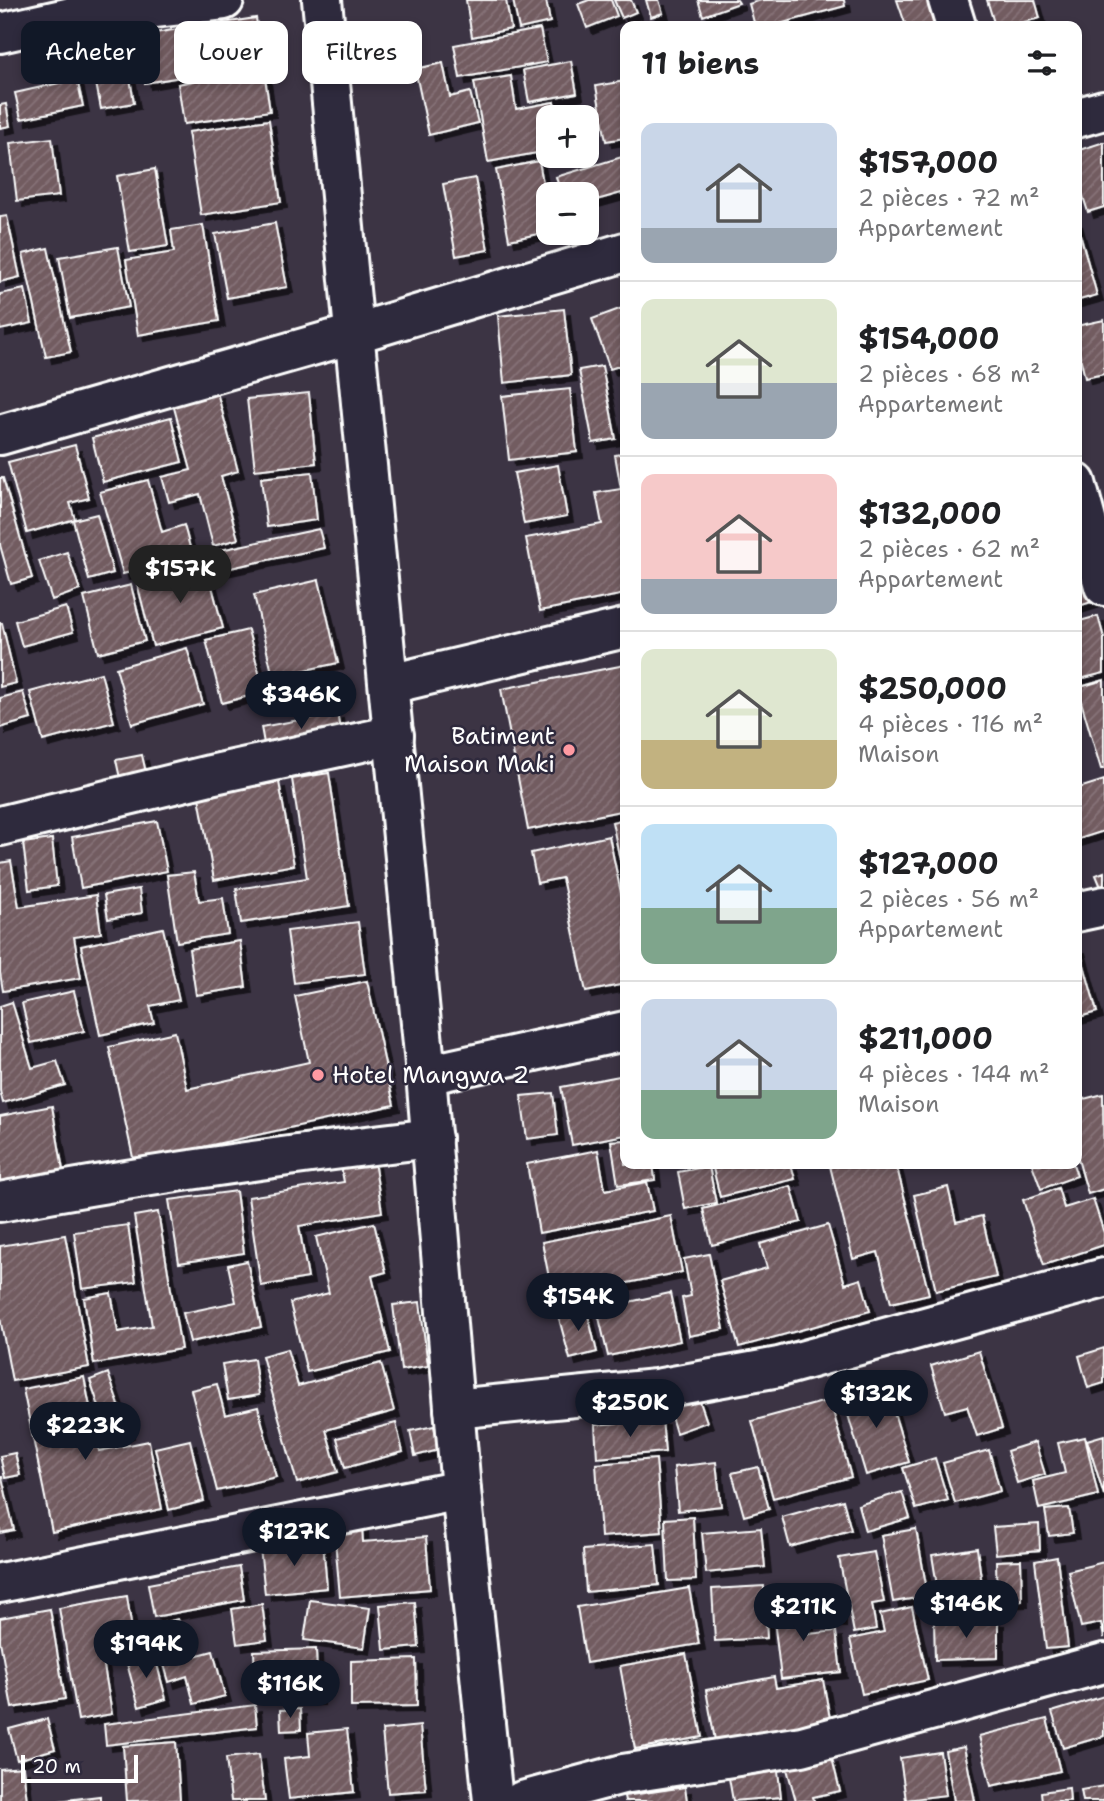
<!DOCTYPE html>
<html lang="fr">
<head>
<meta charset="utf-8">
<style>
  :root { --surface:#fff; --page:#f2f2f2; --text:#202124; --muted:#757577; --line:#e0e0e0; --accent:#111827 }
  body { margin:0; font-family:"Shantell Sans",sans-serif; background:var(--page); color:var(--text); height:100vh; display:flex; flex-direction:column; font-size:26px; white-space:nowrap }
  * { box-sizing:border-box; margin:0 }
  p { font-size:23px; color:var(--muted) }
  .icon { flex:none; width:38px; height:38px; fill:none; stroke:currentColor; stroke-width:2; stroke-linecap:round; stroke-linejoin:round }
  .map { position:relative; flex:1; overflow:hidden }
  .sheet { position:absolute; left:620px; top:21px; width:462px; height:1148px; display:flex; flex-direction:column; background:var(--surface); border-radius:14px; box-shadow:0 4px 10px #0003 }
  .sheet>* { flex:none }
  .top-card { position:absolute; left:21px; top:21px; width:494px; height:63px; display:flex; gap:14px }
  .buttons { position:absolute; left:536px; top:105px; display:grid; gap:14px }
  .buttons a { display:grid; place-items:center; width:63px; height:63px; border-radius:14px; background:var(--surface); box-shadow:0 4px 10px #0003; font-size:35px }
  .scale { position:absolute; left:21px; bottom:18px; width:117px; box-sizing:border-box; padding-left:7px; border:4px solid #fff; border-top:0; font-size:19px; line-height:24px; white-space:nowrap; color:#fff; -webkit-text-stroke:5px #2f2a3d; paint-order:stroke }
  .price { position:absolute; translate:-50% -60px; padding:0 16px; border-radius:24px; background:var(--accent); color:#fff; font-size:23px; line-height:46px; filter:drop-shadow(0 2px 4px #0008) }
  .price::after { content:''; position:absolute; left:50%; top:42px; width:21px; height:16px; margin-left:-10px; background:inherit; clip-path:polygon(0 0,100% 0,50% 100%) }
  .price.active { background:#222; color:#fff }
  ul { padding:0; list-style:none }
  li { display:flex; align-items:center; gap:21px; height:175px; padding:0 21px }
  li+li { border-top:2px solid var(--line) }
  li span { display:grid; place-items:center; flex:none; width:196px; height:140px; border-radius:14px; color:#555 }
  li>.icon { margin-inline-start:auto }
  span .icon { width:84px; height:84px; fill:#fffc; stroke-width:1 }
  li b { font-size:30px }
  h2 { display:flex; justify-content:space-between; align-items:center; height:84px; padding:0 21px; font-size:30px }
  .chip { padding:0 24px; border-radius:14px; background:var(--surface); box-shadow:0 4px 10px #0003; font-size:24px; line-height:63px }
  .chip.active { background:var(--accent); color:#fff }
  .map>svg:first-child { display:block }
</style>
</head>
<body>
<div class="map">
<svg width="1104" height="1801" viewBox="0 0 1104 1801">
  <defs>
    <pattern id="building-hatch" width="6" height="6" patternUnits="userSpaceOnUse" patternTransform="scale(1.75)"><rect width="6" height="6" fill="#725b61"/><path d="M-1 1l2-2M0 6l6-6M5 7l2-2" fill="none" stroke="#877479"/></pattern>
    <filter id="shadow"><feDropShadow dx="6" dy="6" stdDeviation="0" flood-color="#0009"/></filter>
  </defs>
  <rect width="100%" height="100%" fill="#3c3444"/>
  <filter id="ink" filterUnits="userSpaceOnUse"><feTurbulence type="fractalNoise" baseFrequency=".0143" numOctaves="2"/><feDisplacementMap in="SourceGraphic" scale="14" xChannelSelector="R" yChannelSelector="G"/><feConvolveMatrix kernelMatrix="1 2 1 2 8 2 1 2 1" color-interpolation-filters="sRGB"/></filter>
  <g filter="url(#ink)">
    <path fill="url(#building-hatch)" stroke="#fff" stroke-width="2" filter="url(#shadow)" d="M466 0H506L511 29 472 37Z
      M513 0H546L550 22 519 29Z
      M589 0H611L617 16 587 28 578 4Z
      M614 0H631L636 12 622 18Z
      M646 0H659L663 13 651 17Z
      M698 0H737L739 3 703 16Z
      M761 0H844L845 6 772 26H755L749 4Z
      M897 0H931L940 26H906Z
      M987 0H1035L1040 18 1008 26H995Z
      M256 18 270 111 184 124 178 84 198 80 190 28Z
      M179 29 187 76 145 83 137 36Z
      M540 29 547 62 460 78 454 45Z
      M571 61 577 93 529 102 523 70Z
      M443 63 450 97 470 92 478 123 429 135 415 69Z
      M129 72 134 103 101 109 95 78Z
      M511 76 516 109 554 102 557 117H548V151L488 162 474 82Z
      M77 79 83 106 21 119 15 93Z
      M625 81V138L606 141 596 86Z
      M6 104 10 126 0 128V105Z
      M269 120 281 202 201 215 188 132Z
      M52 138 59 196 17 201 10 143Z
      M1104 142V207L1088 212 1076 174V151Z
      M625 156V192L586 203V194H561L556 177Z
      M539 161 548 210V232L509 240 496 170Z
      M155 169 168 246 130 252 117 176Z
      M475 178 488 250 456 256 443 184Z
      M7 216 20 277 0 282V217Z
      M1076 220 1097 295 1076 301Z
      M275 223 287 287 227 298 215 234Z
      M203 225 219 321 138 335 126 260 174 252 171 230Z
      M118 247 129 307 70 318 59 257Z
      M48 248 71 352 46 357 23 254Z
      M25 289 32 323 0 330V294Z
      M625 307V364L610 369 592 319Z
      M564 309 571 375 504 383 498 316Z
      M1104 320V374L1085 378 1076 339V326Z
      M602 366 616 439 593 443 579 370Z
      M570 389 577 452 509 460 502 396Z
      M217 392 238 471 221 476 238 539 213 546 200 494 169 502 162 477 191 470 173 404Z
      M309 393 316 463 255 470 247 399Z
      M171 417 182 462 103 482 92 438Z
      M75 445 89 498 70 503 75 519 27 533 8 462Z
      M625 453V594L540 611 526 538 602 524 596 493 621 489 615 455Z
      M558 465 567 516 524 524 514 473Z
      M312 472 317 520 267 527 261 478Z
      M0 478H3L32 578 11 584 0 545Z
      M148 480 162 532 184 525 192 555 123 574 100 492Z
      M97 514 113 573 89 580 73 520Z
      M319 529 324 548 221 570 216 551Z
      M1076 546 1098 600 1076 607Z
      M67 552 80 590 52 600 39 561Z
      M206 564 223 628 153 646 137 583Z
      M319 580 338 663 273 677 254 595Z
      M131 585 145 641 98 653 84 597Z
      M66 607 73 632 22 646 15 621Z
      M1098 616 1104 638V673L1076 680V622Z
      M0 623H2L16 683 0 687Z
      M248 630 264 692 222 703 206 640Z
      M187 648 203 704 132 724 116 668Z
      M625 665V810L528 830 501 689Z
      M101 673 114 722 43 741 30 692Z
      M1104 680V769H1101L1077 688Z
      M23 692 31 719 0 728V698Z
      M337 713 341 735 265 749 261 727Z
      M142 755 147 777 121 783 116 760Z
      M329 773 349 906 241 923 236 889 307 878 292 779Z
      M1104 780V831L1076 840V789Z
      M279 782 294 865 214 880 199 797Z
      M625 819V883L612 822Z
      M157 821 167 871 81 888 72 837Z
      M609 836 625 912V984L586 992 562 878 537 883 531 853Z
      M52 839 57 886 29 890 23 843Z
      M11 861 19 907 96 895 101 933 74 937 81 978 3 991 0 973V863Z
      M194 872 199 901 223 898 228 934 177 942 167 875Z
      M1104 872V892H1103L1096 875Z
      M139 889 142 913 108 919 104 895Z
      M358 922 365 974 294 983 287 931Z
      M163 928 179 1000 150 1006 154 1023 100 1035 81 946Z
      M240 941 246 987 196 995 189 949Z
      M1079 947 1097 1012 1076 1018V948Z
      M367 981 394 1105 134 1162 109 1047 175 1032 187 1089 309 1062 295 996Z
      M74 991 84 1031 31 1043 22 1003Z
      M12 1002 32 1068 57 1061 65 1085 3 1103 0 1091V1006Z
      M625 1075V1135L572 1145 561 1087Z
      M553 1093 558 1135 527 1139 521 1096Z
      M1103 1094 1104 1189 1088 1194 1076 1152V1101Z
      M52 1106 63 1170 0 1181V1116Z
      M625 1140V1164H653L655 1180 618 1185 611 1141Z
      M598 1150 605 1190 647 1182 653 1211 539 1233 527 1164Z
      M374 1161 382 1212 299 1226 308 1278 261 1286 248 1197 344 1182 341 1166Z
      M712 1164H791L795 1179 720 1197Z
      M838 1164H896L929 1294 891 1303 878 1252 853 1259 830 1166Z
      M1032 1164H1073L1077 1176 1041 1189Z
      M709 1166 716 1203 685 1209 678 1172Z
      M791 1186 801 1222 712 1245 703 1209Z
      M948 1187 956 1222 982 1216 996 1277 936 1291 914 1195Z
      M1058 1188 1064 1208 1093 1199 1104 1233V1245L1044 1265 1023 1200Z
      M236 1191 244 1253 179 1263 169 1200Z
      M158 1212 181 1349 94 1364 84 1298 111 1293 118 1332 152 1326 134 1216Z
      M671 1216 682 1272 553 1298 542 1242Z
      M374 1223 386 1272 372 1276 390 1352 307 1372 290 1303 329 1293 316 1237Z
      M128 1225 136 1282 82 1289 74 1232Z
      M828 1225 845 1284 861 1279 870 1311 739 1347 720 1281 767 1268 760 1244Z
      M65 1235 89 1367 12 1381 0 1318V1246Z
      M709 1254 724 1329 689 1336 682 1298 691 1296 684 1259Z
      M247 1261 261 1327 190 1342 183 1313 236 1302 228 1265Z
      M670 1293 680 1341 608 1356 597 1309Z
      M420 1302 428 1366 401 1370 393 1305Z
      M586 1307 597 1352 570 1359 558 1315Z
      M1104 1348V1383L1088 1388 1079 1356Z
      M287 1349 298 1386 381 1363 394 1411 326 1430 338 1472 297 1483 262 1356Z
      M979 1351 1002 1428 977 1436 967 1406 945 1412 931 1366Z
      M254 1359 259 1395 228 1400 222 1364Z
      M108 1373 128 1432 110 1439 90 1380Z
      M84 1377 99 1451 149 1441 162 1509 52 1532 23 1389Z
      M217 1384 225 1415 258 1407 276 1477 217 1491 191 1390Z
      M886 1386 909 1462 866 1475 843 1398Z
      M696 1390 707 1422 676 1433 666 1400Z
      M830 1400 851 1477 773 1498 752 1421Z
      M662 1419 665 1452 597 1458 595 1425Z
      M396 1423 403 1452 345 1468 337 1438Z
      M434 1426 439 1450 415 1456 410 1431Z
      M1104 1435V1495L1087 1440Z
      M1085 1437 1098 1495 1039 1509 1033 1481 1065 1473 1058 1443Z
      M190 1440 204 1501 169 1510 155 1448Z
      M1035 1442 1045 1474 1017 1483 1007 1451Z
      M989 1450 1000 1491 955 1503 943 1463Z
      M15 1453 20 1475 5 1478 0 1456Z
      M935 1458 948 1500 916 1509 903 1468Z
      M656 1459 662 1532 601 1537 596 1464Z
      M716 1462 721 1506 678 1511 674 1467Z
      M758 1467 769 1509 744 1516 732 1473Z
      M0 1477H2L14 1530 0 1533Z
      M902 1492 910 1518 865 1531 858 1505Z
      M843 1500 851 1530 790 1547 782 1517Z
      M1069 1508 1073 1533 1049 1536 1045 1510Z
      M693 1517 696 1580 668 1581 665 1519Z
      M1039 1524 1040 1550 996 1554 993 1527Z
      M362 1526 363 1542 426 1537 430 1589 340 1597 334 1528Z
      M761 1528 765 1567 706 1573 702 1533Z
      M916 1529 928 1596 893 1602 881 1535Z
      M323 1542 327 1588 265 1594 260 1548Z
      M655 1544 659 1585 586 1592 583 1550Z
      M977 1548 982 1585 938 1592 932 1555Z
      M874 1552 884 1602 872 1604 876 1629 854 1633 839 1558Z
      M1057 1557 1068 1647 1046 1649 1035 1561Z
      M1021 1560 1022 1601 997 1602 996 1561Z
      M1104 1562V1638L1101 1623 1081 1627 1068 1571Z
      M239 1567 244 1600 154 1617 148 1584Z
      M764 1586 767 1638 715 1641 712 1589Z
      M689 1588 699 1644 586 1663 577 1607Z
      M127 1596 133 1637 117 1639 120 1657 103 1660 112 1714 78 1720 59 1608Z
      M817 1596H840V1621L817 1620Z
      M310 1600 370 1608 364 1648 304 1640Z
      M806 1600 809 1634 836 1631 841 1672 781 1679 772 1603Z
      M415 1602 419 1647 384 1650 380 1605Z
      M262 1604 267 1640 237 1644 232 1609Z
      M912 1607 928 1680 862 1694 850 1639 884 1632 880 1614Z
      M50 1609 65 1699 12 1708 0 1641V1618Z
      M178 1619 190 1657 213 1651 225 1696 194 1704 187 1676 169 1682 153 1626Z
      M998 1620V1658L935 1660 934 1621Z
      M316 1649 318 1699 278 1700 277 1679 255 1680 254 1651Z
      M154 1653 166 1699 139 1707 126 1660Z
      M686 1654 702 1737 635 1749 620 1666Z
      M416 1659 417 1706 351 1707V1661Z
      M774 1677 776 1688 823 1680 831 1724 716 1746 706 1690Z
      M1104 1696V1736L1063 1748 1052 1712Z
      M255 1705 257 1727 106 1745 104 1724Z
      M300 1709 301 1730 281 1731 280 1710Z
      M47 1719 55 1749 17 1760 9 1729Z
      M1047 1719 1060 1771 991 1786 979 1736Z
      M420 1726 426 1790 388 1793 382 1730Z
      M347 1729 354 1792 289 1799 284 1759 310 1756 308 1733Z
      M176 1742 180 1800 127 1801 123 1746Z
      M964 1747 975 1801H954L945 1751Z
      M940 1752 946 1795 906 1800 900 1758Z
      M259 1754 265 1801H231L226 1758Z
      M832 1758 840 1791 813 1797 814 1801H796L787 1769Z
      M23 1767 27 1801H0V1769Z
      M778 1771 781 1797 733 1801 729 1778Z
      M1104 1786V1801H1083L1081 1790Z
      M685 1787 687 1801H625L624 1796Z
      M1069 1788 1070 1801H1042L1041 1792Z
      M100 1796V1801H58Z"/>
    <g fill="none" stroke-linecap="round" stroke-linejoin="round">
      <g stroke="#fff" stroke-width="44">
        <path id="minor" d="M948 0 956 26
          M0 33 67 18 224 0
          M1076 118 1104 110
          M0 435 353 334 625 252
          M1076 483 1104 586
          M390 684 625 628
          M0 826 210 775 394 735
          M1076 912 1104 906
          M426 1075 625 1031
          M0 1202C143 1175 287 1155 432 1138
          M454 1409 656 1389 779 1367 1104 1278
          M0 1583 461 1490
          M522 1801 623 1774 802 1746 1104 1663"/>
      </g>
      <g stroke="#fff" stroke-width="44">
        <path id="trunk" d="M322 0 426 1075 461 1490 493 1801"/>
      </g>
      <use href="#minor" stroke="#2f2a3d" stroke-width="38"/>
      <use href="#trunk" stroke="#2f2a3d" stroke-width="38"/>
    </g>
  </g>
  <g fill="#ff9aa2" stroke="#2f2a3d" stroke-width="2.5">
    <circle cx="569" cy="750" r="7"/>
    <circle cx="318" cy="1075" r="7"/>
  </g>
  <g text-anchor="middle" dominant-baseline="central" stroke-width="5" stroke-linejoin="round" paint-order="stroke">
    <g font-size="24" fill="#fff" stroke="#2f2a3d" text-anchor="end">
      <text x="555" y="736">Batiment<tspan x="555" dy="28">Maison Maki</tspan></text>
      <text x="332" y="1075" text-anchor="start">Hotel Mangwa 2</text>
    </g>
  </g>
</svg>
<div class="buttons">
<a>+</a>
<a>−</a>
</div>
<div class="scale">20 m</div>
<b class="price active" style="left:180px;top:605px">$157K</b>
<b class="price" style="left:301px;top:731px">$346K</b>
<b class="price" style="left:578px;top:1333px">$154K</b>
<b class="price" style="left:876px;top:1430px">$132K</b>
<b class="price" style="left:630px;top:1439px">$250K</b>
<b class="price" style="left:85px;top:1462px">$223K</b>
<b class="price" style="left:294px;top:1568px">$127K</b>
<b class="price" style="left:966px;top:1640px">$146K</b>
<b class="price" style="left:803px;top:1643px">$211K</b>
<b class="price" style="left:146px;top:1680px">$194K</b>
<b class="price" style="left:290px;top:1720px">$116K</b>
<div class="top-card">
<a class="chip active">Acheter</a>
<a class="chip">Louer</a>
<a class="chip">Filtres</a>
</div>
<section class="sheet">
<h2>11 biens<svg class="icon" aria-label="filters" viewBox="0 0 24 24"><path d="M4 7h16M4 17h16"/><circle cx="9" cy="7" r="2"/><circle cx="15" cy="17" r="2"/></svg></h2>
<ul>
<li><span style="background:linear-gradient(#c9d6e8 75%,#9aa5b1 0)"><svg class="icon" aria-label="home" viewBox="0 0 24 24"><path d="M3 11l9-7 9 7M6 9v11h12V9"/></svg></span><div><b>$157,000</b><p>2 pièces · 72 m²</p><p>Appartement</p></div></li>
<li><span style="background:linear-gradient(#dfe7d0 60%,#9aa5b1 0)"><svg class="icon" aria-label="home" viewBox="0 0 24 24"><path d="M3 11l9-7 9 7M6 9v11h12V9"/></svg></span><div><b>$154,000</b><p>2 pièces · 68 m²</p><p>Appartement</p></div></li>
<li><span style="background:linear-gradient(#f6c9c9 75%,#9aa5b1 0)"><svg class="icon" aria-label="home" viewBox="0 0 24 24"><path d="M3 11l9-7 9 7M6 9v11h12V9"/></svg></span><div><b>$132,000</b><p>2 pièces · 62 m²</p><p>Appartement</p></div></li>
<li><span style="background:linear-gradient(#dfe7d0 65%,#c2b280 0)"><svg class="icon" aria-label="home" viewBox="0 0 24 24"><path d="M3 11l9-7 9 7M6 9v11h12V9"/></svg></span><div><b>$250,000</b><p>4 pièces · 116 m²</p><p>Maison</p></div></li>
<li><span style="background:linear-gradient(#bfe0f5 60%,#7fa58c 0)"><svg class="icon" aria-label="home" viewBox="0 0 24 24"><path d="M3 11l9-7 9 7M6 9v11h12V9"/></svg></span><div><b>$127,000</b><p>2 pièces · 56 m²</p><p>Appartement</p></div></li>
<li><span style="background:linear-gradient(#c9d6e8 65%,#7fa58c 0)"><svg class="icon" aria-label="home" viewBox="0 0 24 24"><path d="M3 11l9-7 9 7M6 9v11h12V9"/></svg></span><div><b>$211,000</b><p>4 pièces · 144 m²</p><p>Maison</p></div></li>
</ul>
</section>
</div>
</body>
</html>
